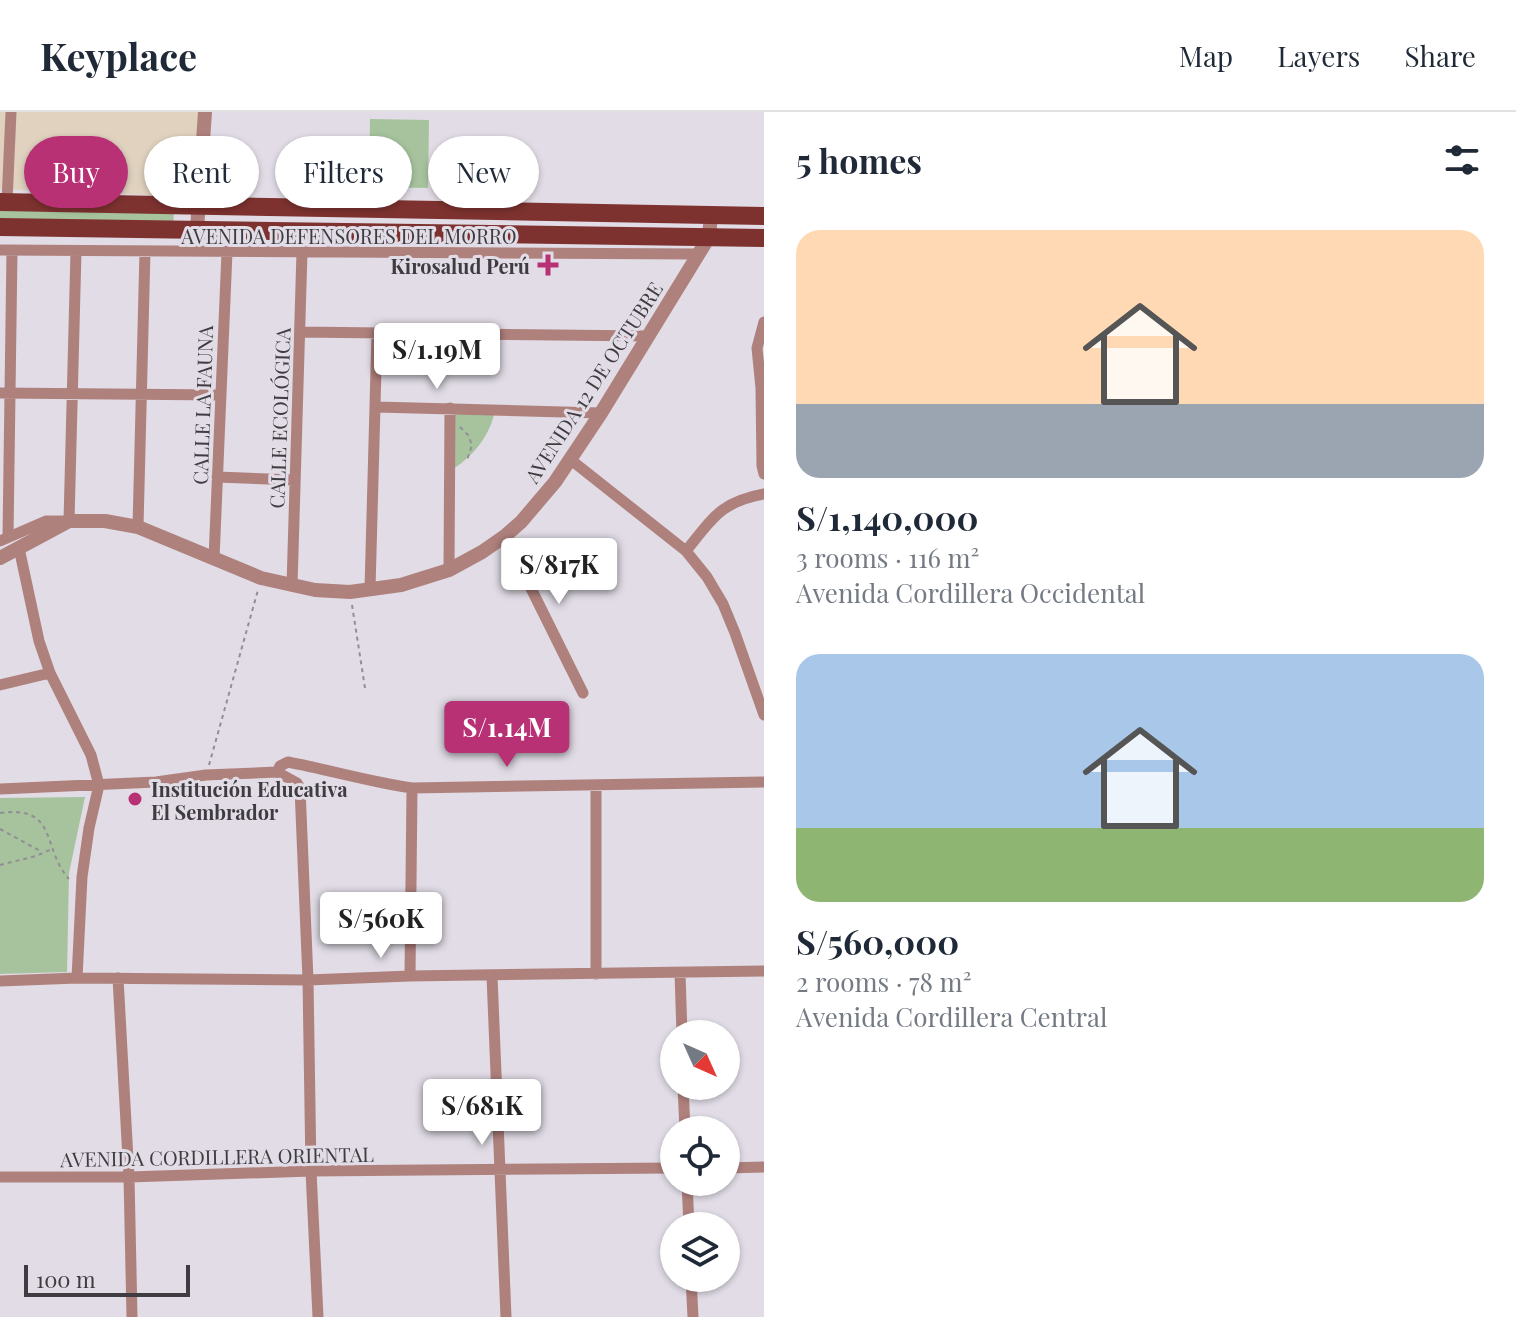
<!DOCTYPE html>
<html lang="en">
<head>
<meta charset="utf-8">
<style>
  :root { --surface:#fff; --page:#f6f6f7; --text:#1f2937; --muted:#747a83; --line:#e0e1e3; --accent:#b83174 }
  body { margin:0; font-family:"Playfair Display",serif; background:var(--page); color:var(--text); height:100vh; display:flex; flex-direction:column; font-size:30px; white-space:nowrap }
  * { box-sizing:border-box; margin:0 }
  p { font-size:26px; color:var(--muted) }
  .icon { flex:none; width:44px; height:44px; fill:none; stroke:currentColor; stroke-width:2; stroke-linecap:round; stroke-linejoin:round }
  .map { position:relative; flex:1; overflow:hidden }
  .side { display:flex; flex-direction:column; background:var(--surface); width:752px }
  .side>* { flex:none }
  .banner { position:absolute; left:24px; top:24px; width:620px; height:72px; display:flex; gap:16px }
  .needle { width:52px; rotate:135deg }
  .tools { position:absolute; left:660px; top:908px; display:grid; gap:16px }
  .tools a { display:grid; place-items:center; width:80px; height:80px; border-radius:50%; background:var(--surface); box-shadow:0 2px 6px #0004; font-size:40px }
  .scale { position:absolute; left:24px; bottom:20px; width:166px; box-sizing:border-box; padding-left:8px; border:4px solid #3e3c40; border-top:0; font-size:22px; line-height:28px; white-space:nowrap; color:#3e3c40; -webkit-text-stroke:6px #e1dce6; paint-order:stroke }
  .price { position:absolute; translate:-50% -68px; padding:0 18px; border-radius:8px; background:#fff; color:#222; font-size:26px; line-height:52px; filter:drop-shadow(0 2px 4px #0008) }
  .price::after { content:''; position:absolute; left:50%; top:48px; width:24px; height:18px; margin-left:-12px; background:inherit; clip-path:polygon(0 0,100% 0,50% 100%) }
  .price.current { background:var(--accent); color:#fff }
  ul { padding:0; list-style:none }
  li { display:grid; align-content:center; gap:16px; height:424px; padding:0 32px }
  li span { display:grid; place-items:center; height:248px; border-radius:24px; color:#555 }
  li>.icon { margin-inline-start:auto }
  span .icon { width:144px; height:144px; fill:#fffc; stroke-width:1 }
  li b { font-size:34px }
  h2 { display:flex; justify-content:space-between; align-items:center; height:96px; padding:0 32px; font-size:34px }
  .tag { padding:0 28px; border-radius:36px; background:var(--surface); box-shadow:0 2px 6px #0004; font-size:28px; line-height:72px }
  .tag.current { background:var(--accent); color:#fff }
  header { display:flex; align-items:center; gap:48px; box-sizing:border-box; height:112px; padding:0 40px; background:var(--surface); border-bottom:2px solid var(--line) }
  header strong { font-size:38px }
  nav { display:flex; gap:44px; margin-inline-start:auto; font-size:28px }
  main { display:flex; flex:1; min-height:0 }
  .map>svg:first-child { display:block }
</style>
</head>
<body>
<header>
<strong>Keyplace</strong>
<nav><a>Map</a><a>Layers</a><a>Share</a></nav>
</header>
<main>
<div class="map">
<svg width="764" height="1205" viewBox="0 0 764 1205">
  <rect width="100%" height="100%" fill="#e1dce6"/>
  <path fill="#e0d2bf" d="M0 0H200L192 85 0 77Z"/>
  <path fill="#a6c39d" d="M370 7 429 8 428 76 369 75Z
    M0 97 174 100 173 113 0 110Z
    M456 301 494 303C488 326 473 344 453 357L452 307Z
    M85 685 69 761 67 860 0 862V686Z"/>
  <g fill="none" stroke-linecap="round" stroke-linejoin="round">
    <path stroke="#928e95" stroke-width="2" stroke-dasharray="4 4" stroke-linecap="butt" d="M460 315 468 323 472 333 467 348
      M352 493 365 576
      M209 653 258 478
      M0 701C59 693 41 736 69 767
      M0 717 42 740
      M0 753 36 744 52 737"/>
    <path stroke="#af817d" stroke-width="11" d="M7 90 11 0
      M0 138 698 142
      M764 210 757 236 761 276 762 354 764 362
      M300 220 649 224
      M0 281 221 283
      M376 295 601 301
      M571 348 686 439 707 465 723 492 735 521 764 603
      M217 365 295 368
      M138 415 145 139
      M505 424 583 581
      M8 425 12 139
      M0 429 46 409H69L76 139
      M19 436 39 529 50 561 91 643 99 673 89 716 82 765 77 866
      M686 439C712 407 720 390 764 382
      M214 447 227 140
      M449 458 450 296
      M292 474 302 140
      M370 477 377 221
      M0 573 50 561
      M277 660 280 654 288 650C330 658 370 670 412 676L764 670
      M0 677 156 670 206 663 277 660 297 671 300 676 308 868 311 1059 318 1205
      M680 861 682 922
      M596 862V673
      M410 864 412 676
      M492 864 506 1205
      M118 866 129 1065 132 1205
      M0 869 77 866 308 868 410 864 764 859
      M683 974 685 1018
      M726 1056 764 1055
      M0 1065H129L311 1059 674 1056
      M687 1070 689 1114
      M691 1166 693 1205"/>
    <path stroke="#af817d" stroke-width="14" d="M197 117 205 0
      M0 446 69 409H105L138 415 261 466 315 478 350 480 401 473 449 458 482 440 505 424 521 410 555 370 601 301 709 125 711 103"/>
    <path stroke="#7e322f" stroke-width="18" d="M0 90 764 104
      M0 115 764 126"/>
  </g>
  <g fill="#b83174" stroke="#e1dce6" stroke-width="3">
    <path d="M544 141h8v8h8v8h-8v8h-8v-8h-8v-8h8z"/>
    <circle cx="135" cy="687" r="8"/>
  </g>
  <g text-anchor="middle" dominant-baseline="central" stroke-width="6" stroke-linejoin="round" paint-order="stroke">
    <g font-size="20" fill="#3e3c40" stroke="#e1dce6">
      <text x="349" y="123">AVENIDA DEFENSORES DEL MORRO</text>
      <text transform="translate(593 270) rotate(-57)">AVENIDA 12 DE OCTUBRE</text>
      <text transform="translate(202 293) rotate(-88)">CALLE LA FAUNA</text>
      <text transform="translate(279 306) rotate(-88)">CALLE ECOLÓGICA</text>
      <text transform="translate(217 1044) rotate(-1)">AVENIDA CORDILLERA ORIENTAL</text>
    </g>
    <g font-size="20" font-weight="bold" fill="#3e3c40" stroke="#e1dce6" text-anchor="end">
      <text x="530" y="153">Kirosalud Perú</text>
      <text x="151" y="676" text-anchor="start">Institución Educativa<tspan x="151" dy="23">El Sembrador</tspan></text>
    </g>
  </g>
</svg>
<div class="tools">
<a><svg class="needle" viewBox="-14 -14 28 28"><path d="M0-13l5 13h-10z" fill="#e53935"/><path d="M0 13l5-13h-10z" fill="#747a83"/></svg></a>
<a><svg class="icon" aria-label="locate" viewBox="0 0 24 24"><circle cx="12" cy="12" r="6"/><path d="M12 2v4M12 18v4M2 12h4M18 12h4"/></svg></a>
<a><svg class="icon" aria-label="layers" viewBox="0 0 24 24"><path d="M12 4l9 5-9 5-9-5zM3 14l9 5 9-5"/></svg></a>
</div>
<div class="scale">100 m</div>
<b class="price" style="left:437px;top:279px">S/1.19M</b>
<b class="price" style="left:559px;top:494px">S/817K</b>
<b class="price current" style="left:507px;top:657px">S/1.14M</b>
<b class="price" style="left:381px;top:848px">S/560K</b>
<b class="price" style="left:482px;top:1035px">S/681K</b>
<div class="banner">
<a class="tag current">Buy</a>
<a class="tag">Rent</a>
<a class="tag">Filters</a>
<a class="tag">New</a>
</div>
</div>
<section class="side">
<h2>5 homes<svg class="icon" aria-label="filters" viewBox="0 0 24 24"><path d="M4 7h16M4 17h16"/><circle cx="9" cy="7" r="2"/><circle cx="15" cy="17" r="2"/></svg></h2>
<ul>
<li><span style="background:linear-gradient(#ffd9b3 70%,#9aa5b1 0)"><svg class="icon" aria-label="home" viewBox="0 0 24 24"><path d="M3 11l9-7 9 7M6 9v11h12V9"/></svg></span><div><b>S/1,140,000</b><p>3 rooms · 116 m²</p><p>Avenida Cordillera Occidental</p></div></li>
<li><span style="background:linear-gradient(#a9c7e8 70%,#8fb573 0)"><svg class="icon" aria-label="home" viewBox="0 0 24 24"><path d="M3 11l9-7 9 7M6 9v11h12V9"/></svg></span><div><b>S/560,000</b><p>2 rooms · 78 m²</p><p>Avenida Cordillera Central</p></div></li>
</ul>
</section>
</main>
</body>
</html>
